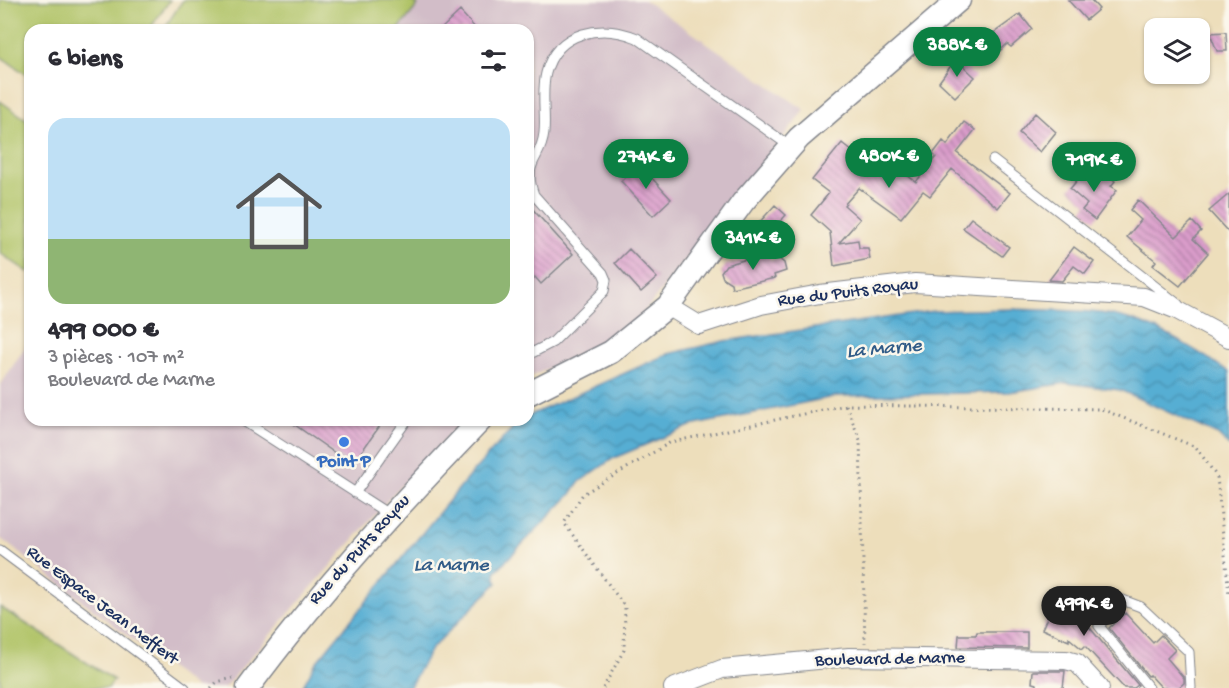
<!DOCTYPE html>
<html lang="fr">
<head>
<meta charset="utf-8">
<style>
  :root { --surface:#fff; --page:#f2f2f3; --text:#2b2b33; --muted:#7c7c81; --accent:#0b8043 }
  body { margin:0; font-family:"Gochi Hand",sans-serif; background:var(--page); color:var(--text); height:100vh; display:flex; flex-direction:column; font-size:22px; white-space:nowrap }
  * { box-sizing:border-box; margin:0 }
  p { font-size:20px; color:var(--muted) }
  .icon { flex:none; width:33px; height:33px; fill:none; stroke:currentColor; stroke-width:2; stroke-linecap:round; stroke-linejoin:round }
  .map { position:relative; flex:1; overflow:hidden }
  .sheet { position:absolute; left:24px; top:24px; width:510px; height:402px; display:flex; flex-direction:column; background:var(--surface); border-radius:18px; box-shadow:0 2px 4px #0004 }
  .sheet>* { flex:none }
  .buttons { position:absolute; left:1144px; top:18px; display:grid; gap:12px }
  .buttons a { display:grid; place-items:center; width:66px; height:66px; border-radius:12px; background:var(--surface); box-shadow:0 2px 4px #0004; font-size:30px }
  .price { position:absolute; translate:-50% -51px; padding:0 14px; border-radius:21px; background:var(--accent); color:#fff; font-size:20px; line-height:39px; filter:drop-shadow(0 2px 3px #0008) }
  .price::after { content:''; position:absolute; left:50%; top:36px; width:18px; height:14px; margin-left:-9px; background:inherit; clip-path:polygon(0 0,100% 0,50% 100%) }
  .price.current { background:#222; color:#fff }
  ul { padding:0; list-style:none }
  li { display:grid; align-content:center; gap:12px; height:318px; padding:0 24px }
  li span { display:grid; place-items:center; height:186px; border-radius:18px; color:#555 }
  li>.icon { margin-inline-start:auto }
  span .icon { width:108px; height:108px; fill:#fffc; stroke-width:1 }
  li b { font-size:26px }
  h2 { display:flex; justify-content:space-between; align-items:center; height:72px; padding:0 24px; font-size:26px }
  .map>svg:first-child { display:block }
</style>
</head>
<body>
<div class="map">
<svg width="1229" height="688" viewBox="0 0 1229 688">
  <defs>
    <pattern id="water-waves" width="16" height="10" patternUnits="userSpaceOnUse" patternTransform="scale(1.5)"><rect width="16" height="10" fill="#56aed3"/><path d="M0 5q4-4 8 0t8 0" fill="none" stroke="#468eae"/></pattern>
    <pattern id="building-back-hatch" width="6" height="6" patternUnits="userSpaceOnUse" patternTransform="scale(1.5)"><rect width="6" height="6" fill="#da9cca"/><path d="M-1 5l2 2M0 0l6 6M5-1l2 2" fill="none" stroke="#b080a7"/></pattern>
  </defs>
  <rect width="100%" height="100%" fill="#fbf7ec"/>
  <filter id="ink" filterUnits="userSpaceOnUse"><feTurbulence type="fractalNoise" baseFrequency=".0167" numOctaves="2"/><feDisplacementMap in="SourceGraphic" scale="12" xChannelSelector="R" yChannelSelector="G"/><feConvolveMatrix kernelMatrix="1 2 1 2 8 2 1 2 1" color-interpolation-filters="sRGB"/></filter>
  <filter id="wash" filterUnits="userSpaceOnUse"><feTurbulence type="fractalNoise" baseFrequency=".008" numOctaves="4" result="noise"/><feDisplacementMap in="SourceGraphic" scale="24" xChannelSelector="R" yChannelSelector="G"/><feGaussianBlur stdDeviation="1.35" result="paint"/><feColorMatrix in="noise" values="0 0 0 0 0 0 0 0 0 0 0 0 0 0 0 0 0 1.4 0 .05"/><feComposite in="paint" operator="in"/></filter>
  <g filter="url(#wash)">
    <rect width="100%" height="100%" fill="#eddebb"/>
    <path fill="#d2bdc8" d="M422 0H644L805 110 629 331 528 378V30H398Z
      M30 339V420H464L393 494 224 688H196L0 538V386Z"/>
    <path fill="#afc265" stroke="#657862" stroke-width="1.5" d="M0 0H170L149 30H30V77L0 56Z
      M183 0H411L418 5 398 30H163Z
      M0 101 30 122V269L28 272 0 253Z
      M0 607 114 680 108 688H0Z"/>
    <path fill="url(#water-waves)" stroke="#386e98" stroke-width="1.5" d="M1013 309C1051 311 1095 308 1132 320 1166 331 1199 352 1229 372V446L1218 435 1120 390 1067 383 1009 392 838 396 690 426 614 458 578 483 571 494 495 572 497 583 431 649 409 688H302L315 664 470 475 520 420H528V416L668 354 724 341 934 311Z"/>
    <g id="blocks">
      <path fill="url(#building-back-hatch)" d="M1068 0H1091L1099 9 1086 20Z
        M460 11 477 30H440Z
        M1020 14 1032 29 1011 47 1007 44 999 52 987 38Z
        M1226 32 1227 51H1217L1210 33Z
        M956 59 975 77 955 97 939 82Z
        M1035 113 1056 132 1040 152 1019 133Z
        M964 122 975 130 957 153 1010 193 998 208 952 169 930 196 923 191 901 218 859 188 844 205 860 219 839 243 858 240 859 248H868L870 259 834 266 830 232 811 215 829 193 812 180 842 143 879 174 889 161 916 182 936 157 933 154 943 141 947 145Z
        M639 164 671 199 653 216 621 181Z
        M1105 173 1115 181 1111 186 1117 190 1095 220 1082 210 1087 204 1070 189 1082 174 1098 182Z
        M1229 194V233L1209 211Z
        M1138 200 1176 237 1192 221 1201 231 1193 239 1208 253 1180 286 1153 265 1156 261 1127 237 1141 220 1130 210Z
        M528 204 573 254 541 284 535 277 528 284Z
        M775 205 786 215 768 235 757 225Z
        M971 218 1009 247 1002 256 963 228Z
        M1074 247 1094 262 1085 274 1074 266 1062 281 1049 280Z
        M629 249 657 278 641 292 615 263Z
        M769 253 770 260 778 258 784 263 786 271 774 275 775 278 732 288 731 283 723 278 721 272 726 265Z
        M288 420H384L352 465Z
        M1057 595 1090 610 1085 622 1138 685 1134 688H1124L1085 646 1082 649 1069 638V641L1042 629Z
        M1125 613 1153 643 1161 635 1175 650 1167 658 1184 678V683L1178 688H1162L1150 675 1148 676 1109 628Z
        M977 632H1027V648L958 647 959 635H976Z
        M1033 671H1065L1063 688H1037V684L1032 683Z"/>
    </g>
  </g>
  <g filter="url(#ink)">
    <use href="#blocks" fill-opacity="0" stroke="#84868c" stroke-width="1.5"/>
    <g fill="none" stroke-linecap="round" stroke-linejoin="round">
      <g stroke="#84868c" stroke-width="11">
        <path id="service" d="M993 160 1178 304
          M528 355 553 342 604 291 606 280 603 273 534 195C522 161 541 161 544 133 546 113 541 93 546 73 557 30 602 24 637 38L791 147
          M242 420 390 515
          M355 493 407 420
          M0 550 185 688
          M1149 688 1099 626 1120 599 1141 607 1189 652 1191 688"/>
      </g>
      <g stroke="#84868c" stroke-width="20">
        <path id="minor" d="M668 306 699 325 761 305 820 294 915 283 1144 297 1177 310 1229 338
          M673 688 722 669 849 657 1066 660 1077 663 1100 688"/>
      </g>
      <g stroke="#84868c" stroke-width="25">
        <path id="tertiary" d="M528 394 611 352 668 306 743 202 799 138 959 0
          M248 688C319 592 398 506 481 420"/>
      </g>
      <path stroke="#84868c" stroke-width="3" stroke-dasharray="1.5 4.5" stroke-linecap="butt" d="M846 405 860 440 865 643
        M211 688 217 682 233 678
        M603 688 624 650 625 607 564 523 583 494 671 442 846 405 1101 409 1196 447 1217 477 1229 594"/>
      <use href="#service" stroke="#fff" stroke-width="9"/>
      <use href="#minor" stroke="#fff" stroke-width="18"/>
      <use href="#tertiary" stroke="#fff" stroke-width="22"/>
    </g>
  </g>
  <circle fill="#3f7fe0" stroke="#fbf7ec" stroke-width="2" cx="344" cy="442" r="6"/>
  <g text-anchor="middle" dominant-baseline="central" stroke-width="5" stroke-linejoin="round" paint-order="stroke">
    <g font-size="18" fill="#1b2f5e" stroke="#fbf7ec">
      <text transform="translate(848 293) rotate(-7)">Rue du Puits Royau</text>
      <text transform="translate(360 550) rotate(-48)">Rue du Puits Royau</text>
      <text transform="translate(102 606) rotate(37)">Rue Espace Jean Meffert</text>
      <text transform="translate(890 660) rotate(-1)">Boulevard de Marne</text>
    </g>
    <g font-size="18" font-weight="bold" fill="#366cbe" stroke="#fbf7ec">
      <text x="344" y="462">Point P</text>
    </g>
    <g font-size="20" font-style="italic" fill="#305b87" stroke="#fbf7ec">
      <text transform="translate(884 350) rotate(-5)">La Marne</text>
      <text x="451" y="566">La Marne</text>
    </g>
  </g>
</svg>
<div class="buttons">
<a><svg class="icon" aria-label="layers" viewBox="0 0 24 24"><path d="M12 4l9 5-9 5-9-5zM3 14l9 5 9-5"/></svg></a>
</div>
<b class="price" style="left:957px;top:78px">388K €</b>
<b class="price" style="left:889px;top:189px">480K €</b>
<b class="price" style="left:646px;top:190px">274K €</b>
<b class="price" style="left:1094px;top:193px">719K €</b>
<b class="price" style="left:753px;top:271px">341K €</b>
<b class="price current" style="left:1084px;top:637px">499K €</b>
<section class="sheet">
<h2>6 biens<svg class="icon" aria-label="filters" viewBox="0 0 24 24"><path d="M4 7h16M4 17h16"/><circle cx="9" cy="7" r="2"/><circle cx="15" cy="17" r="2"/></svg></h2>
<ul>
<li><span style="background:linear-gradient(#bfe0f5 65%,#8fb573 0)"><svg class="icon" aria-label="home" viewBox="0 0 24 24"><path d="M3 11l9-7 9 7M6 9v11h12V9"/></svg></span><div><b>499 000 €</b><p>3 pièces · 107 m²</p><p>Boulevard de Marne</p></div></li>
</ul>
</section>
</div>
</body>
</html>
